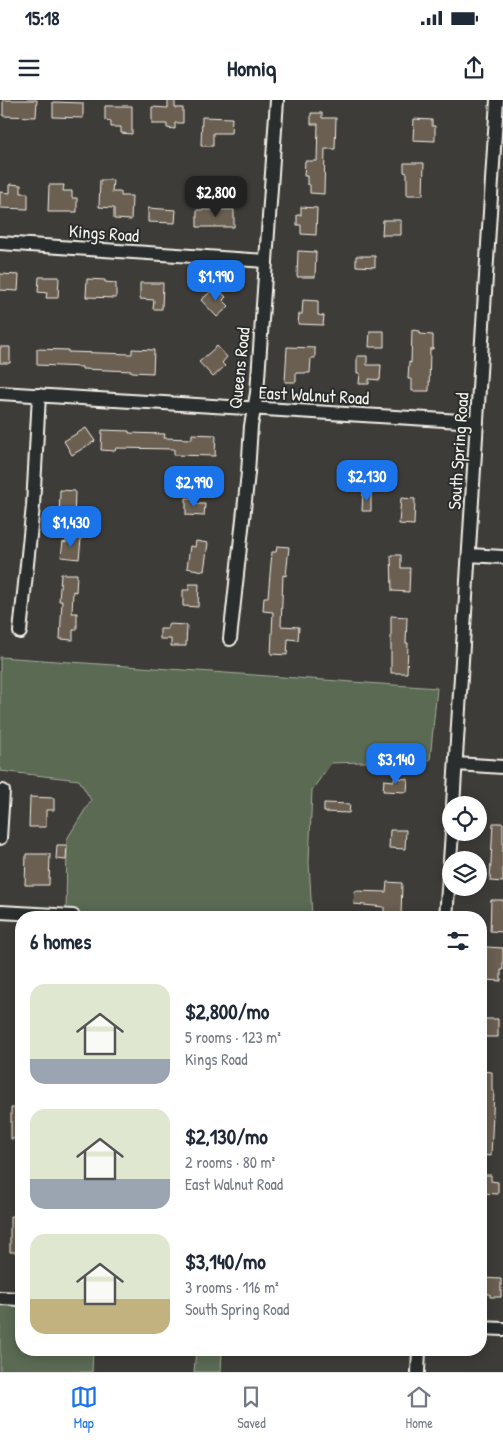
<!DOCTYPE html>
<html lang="en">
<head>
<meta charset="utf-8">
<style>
  :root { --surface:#fff; --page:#f6f6f7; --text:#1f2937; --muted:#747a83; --line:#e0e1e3; --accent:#1a73e8 }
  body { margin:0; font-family:"Patrick Hand",sans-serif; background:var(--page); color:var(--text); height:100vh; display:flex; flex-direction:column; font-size:19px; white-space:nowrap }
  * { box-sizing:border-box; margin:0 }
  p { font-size:16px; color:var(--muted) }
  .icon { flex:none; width:28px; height:28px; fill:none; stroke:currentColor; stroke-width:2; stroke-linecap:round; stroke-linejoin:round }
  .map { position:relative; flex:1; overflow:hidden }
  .drawer { position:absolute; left:15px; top:811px; width:472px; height:445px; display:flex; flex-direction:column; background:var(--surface); border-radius:20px; box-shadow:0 2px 12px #0003 }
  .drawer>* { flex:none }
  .tools { position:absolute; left:442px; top:696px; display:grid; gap:10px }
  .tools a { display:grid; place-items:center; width:45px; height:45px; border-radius:50%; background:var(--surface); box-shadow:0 2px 12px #0003; font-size:25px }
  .price { position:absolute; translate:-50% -42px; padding:0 11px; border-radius:10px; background:var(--accent); color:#fff; font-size:16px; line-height:32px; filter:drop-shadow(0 1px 2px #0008) }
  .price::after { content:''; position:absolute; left:50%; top:30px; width:15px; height:11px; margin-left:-8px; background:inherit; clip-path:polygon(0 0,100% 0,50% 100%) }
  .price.on { background:#222; color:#fff }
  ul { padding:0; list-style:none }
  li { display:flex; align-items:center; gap:15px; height:125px; padding:0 15px }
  li span { display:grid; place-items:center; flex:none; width:140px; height:100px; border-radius:15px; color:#555 }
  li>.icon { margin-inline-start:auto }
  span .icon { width:60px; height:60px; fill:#fffc; stroke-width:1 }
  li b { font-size:21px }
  h2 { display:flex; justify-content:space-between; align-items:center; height:60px; padding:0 15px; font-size:21px }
  .status { display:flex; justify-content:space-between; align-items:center; height:35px; padding:0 25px; background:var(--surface); direction:ltr }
  .status svg { height:14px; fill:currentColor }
  header { display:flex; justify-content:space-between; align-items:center; height:65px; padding:0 15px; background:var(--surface); font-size:22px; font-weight:800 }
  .tabs { display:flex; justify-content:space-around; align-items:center; height:70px; border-top:1px solid var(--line); background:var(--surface); font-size:14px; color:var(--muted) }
  .tabs a { display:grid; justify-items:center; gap:2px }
  .tabs .on { color:var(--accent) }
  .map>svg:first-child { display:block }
</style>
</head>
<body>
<div class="status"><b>15:18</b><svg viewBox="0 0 49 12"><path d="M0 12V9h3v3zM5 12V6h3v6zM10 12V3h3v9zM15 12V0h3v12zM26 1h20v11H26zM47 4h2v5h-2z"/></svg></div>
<header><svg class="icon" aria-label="menu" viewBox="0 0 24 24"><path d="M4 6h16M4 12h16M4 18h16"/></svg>Homiq<svg class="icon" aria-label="share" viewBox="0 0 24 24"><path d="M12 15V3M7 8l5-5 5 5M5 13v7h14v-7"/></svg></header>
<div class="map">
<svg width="503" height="1272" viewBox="0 0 503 1272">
  <rect width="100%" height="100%" fill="#3e3c38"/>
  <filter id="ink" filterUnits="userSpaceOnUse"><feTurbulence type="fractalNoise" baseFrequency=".02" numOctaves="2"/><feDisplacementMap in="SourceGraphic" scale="10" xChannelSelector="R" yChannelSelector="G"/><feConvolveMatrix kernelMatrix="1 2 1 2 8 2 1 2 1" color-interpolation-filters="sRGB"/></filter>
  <g filter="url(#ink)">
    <path fill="#5a6a52" stroke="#a7ae9d" d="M0 557 437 588 430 660 331 663 312 690 309 762 312 817H66L67 739 91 700 79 680 0 671Z
      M0 1198 21 1199V1250H93L92 1272H0Z
      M196 1250H222L221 1272H194Z"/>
    <path fill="#6b5f51" stroke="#f4f1e8" d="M3 0H37L36 17 3 16Z
      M168 0H175V8H183V23H175V29L167 28V24H152V7L168 8Z
      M53 2 83 3V18L53 17Z
      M105 6H132V34L121 33V27H111V21L105 20Z
      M311 13H322V18H336L335 49H325L324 94 310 93V85L307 84V76H304L305 61H317L318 24H311Z
      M202 17 232 18 231 33H213V46H201Z
      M414 19 432 20V26H435V41L413 40Z
      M404 63H424L423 95H407V73L404 72Z
      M100 80H113L112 92H121V96H132L131 120 114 119V108L99 107Z
      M10 84 21 85V93H28V109L0 108V92L10 93Z
      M49 85H64L63 91H72V98H77V112H48Z
      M301 107 317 108 316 135 301 134V125H297V115H301Z
      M148 108 176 110 175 123 148 122Z
      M197 110H234V127H197Z
      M383 120H401V135H382Z
      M298 151 316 152 315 177H297Z
      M356 156H375V167L356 166Z
      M0 174 19 175 18 191 0 190Z
      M39 177H59L58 198H46L47 193 38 192Z
      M87 179 105 180V182L116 183V198L86 197Z
      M140 183H163L162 209H153L154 200 140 199Z
      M216 187 226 197 223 200 229 206 217 217 201 200Z
      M303 200 318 201V215L324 216 323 225 298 224 299 214H302Z
      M412 230 420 231V234L433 235V249H430L429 291H412V279H408L409 262 411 263Z
      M370 231H384V247H369Z
      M217 246 227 257 222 263 225 266 213 277 199 262Z
      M0 247H10V263H0Z
      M287 247 315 248V258H311L310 273H296V282H285Z
      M37 249 68 250V252L132 254V249L154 250 153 273 132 272V271L82 269V267L37 265Z
      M357 256H367V265H381L380 280 369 279V284H359L360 273H357Z
      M86 328 95 341 72 355 64 341Z
      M102 330 129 331V333L165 334 164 338 192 339V334L216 335 215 356 174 355V349L116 348 115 351 101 350Z
      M60 390 75 391 74 420 59 419Z
      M363 393H371V411H362Z
      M186 398H196V404H205L204 416 186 415Z
      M401 398 415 399 414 425 399 424Z
      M66 437 81 439 79 459 61 457 63 442 66 443Z
      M196 441 208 443 204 471 187 468 190 446 195 447Z
      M277 446 289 447 286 476 283 475 281 526 299 527 298 540 288 539 287 555 271 554 273 512 263 511 264 497H268L272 452H276Z
      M391 455H401V468H410L409 492 392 491Z
      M61 474H77L76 492 73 491 72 513H77V530H73V540L60 539 62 501H59Z
      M189 484H199L198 507 183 506V490H189Z
      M391 516 407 517 406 543H408L407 573H391Z
      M168 524 187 525 186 546H171V539H160V529H168Z
      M394 678 408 679 407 692 383 691 384 680 394 681Z
      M30 697 54 698V710H46V727H29Z
      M324 703 350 704 349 713 324 712Z
      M493 723H503V782L490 781Z
      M390 730H406L405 749 389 748Z
      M57 745H67L66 760 56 759Z
      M26 754H50L49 785H25Z
      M387 782 402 783 401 816H384V807L354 804 355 791 386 792Z
      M491 800H503V832L490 831Z
      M486 847 503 848V870H501V881L485 880Z
      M481 919H498V937H481Z
      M481 971 492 972V991H494L491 1056 481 1055Z
      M11 1008H21V1038L11 1039Z
      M481 1075H491V1081L498 1082V1094L481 1093Z
      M10 1116 21 1117V1152H10Z
      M481 1178 501 1179V1197H490V1194H481Z"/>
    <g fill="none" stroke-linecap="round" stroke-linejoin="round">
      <g stroke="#f4f1e8" stroke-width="16">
        <path id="street" d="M0 143 266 161
          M0 293 477 322
          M469 455 503 457
          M20 532 33 406 39 295
          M230 539 248 373 251 326 257 293 277 0
          M456 664 503 667
          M453 705 497 0
          M0 738 3 691
          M0 812 73 816
          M446 818 452 732
          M0 1198 21 1199
          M481 1228 503 1229
          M418 1272 419 1250"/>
      </g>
      <use href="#street" stroke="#2a2d2e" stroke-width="12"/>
    </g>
  </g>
  <g text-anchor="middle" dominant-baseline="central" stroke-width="4" stroke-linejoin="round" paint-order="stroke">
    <g font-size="18" fill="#f4f1e8" stroke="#2a2d2e">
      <text transform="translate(104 133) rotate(4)">Kings Road</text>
      <text transform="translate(239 268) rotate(-84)">Queens Road</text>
      <text transform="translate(314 295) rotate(3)">East Walnut Road</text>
      <text transform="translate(458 351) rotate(-86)">South Spring Road</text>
    </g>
  </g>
</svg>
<div class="tools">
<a><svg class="icon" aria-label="locate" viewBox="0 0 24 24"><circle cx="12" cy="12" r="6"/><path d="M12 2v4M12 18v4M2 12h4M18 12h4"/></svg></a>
<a><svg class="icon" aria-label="layers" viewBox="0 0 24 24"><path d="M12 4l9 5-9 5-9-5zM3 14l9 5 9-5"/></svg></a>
</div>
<b class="price on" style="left:216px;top:118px">$2,800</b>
<b class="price" style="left:216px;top:202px">$1,990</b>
<b class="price" style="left:367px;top:402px">$2,130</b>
<b class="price" style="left:194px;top:408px">$2,990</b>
<b class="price" style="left:71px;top:448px">$1,430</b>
<b class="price" style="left:396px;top:685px">$3,140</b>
<section class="drawer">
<h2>6 homes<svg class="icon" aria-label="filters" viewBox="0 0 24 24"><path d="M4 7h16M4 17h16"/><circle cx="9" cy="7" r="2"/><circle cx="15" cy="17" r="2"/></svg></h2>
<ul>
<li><span style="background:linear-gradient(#dfe7d0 75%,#9aa5b1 0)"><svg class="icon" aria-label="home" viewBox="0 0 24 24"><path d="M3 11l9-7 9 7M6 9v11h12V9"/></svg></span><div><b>$2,800/mo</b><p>5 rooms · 123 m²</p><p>Kings Road</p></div></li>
<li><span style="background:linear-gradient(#dfe7d0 70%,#9aa5b1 0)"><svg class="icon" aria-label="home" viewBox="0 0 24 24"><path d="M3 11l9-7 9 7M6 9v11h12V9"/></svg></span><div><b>$2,130/mo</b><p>2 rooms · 80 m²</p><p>East Walnut Road</p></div></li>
<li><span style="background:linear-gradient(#dfe7d0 65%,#c2b280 0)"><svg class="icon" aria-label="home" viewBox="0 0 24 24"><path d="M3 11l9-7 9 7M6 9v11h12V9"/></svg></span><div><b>$3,140/mo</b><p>3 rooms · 116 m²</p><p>South Spring Road</p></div></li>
</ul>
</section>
</div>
<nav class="tabs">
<a class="on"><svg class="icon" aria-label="map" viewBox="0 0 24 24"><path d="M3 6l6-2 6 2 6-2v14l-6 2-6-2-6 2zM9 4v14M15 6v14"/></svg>Map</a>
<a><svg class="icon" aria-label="saved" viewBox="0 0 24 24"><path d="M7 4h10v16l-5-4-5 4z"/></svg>Saved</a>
<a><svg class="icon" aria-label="home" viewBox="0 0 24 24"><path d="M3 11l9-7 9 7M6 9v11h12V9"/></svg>Home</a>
</nav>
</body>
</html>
